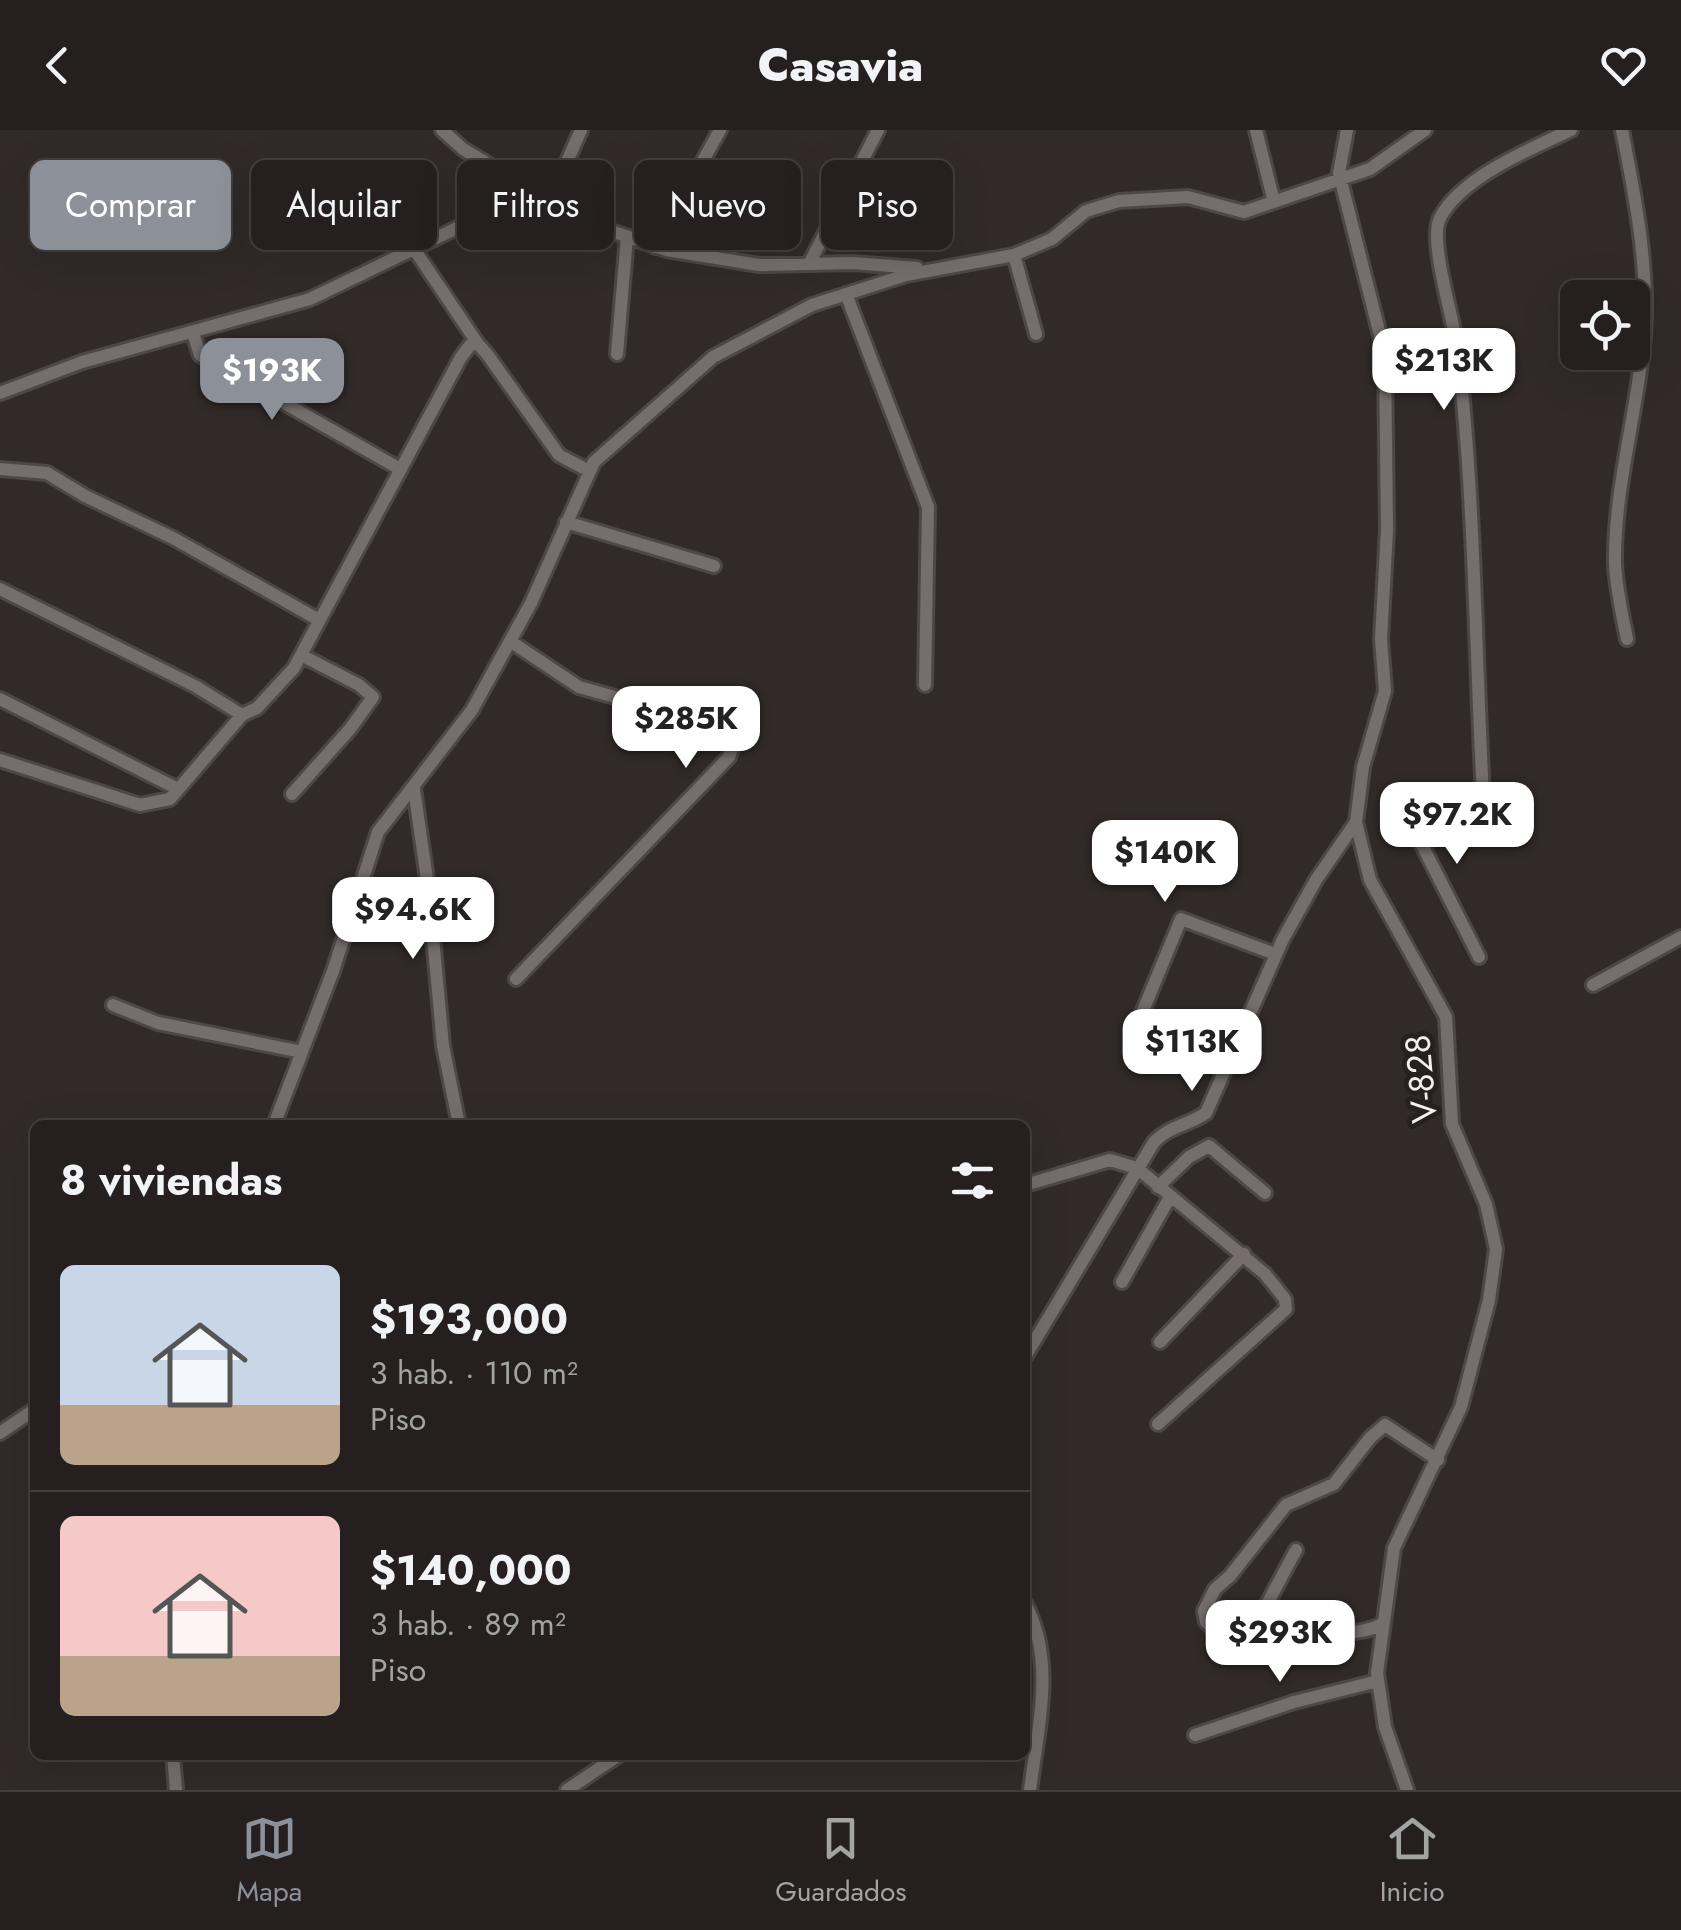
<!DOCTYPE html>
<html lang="es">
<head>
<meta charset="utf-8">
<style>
  :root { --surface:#25201f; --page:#2d2828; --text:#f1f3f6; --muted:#a3a3a4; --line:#423e3d; --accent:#8c9099 }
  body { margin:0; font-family:Jost,sans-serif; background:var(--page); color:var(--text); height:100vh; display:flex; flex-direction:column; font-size:38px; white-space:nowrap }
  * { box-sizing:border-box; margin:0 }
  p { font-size:32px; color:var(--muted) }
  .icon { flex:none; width:55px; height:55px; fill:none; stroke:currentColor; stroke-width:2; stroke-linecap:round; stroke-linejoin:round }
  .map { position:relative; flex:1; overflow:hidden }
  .side { position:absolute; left:30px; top:990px; width:1000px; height:640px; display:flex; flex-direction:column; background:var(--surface); border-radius:15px; box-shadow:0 10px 40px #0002,0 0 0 2px var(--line) }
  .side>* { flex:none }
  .hud { position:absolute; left:30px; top:30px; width:1000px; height:90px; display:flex; gap:20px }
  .tools { position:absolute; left:1560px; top:150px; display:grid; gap:20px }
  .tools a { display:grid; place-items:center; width:90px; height:90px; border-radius:15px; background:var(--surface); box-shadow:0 10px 40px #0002,0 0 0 2px var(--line); font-size:50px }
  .price { position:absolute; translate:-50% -85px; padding:0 22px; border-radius:20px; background:#fff; color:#222; font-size:32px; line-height:65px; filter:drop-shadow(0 2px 5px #0008) }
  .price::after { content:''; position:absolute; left:50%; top:60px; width:30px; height:22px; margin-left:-15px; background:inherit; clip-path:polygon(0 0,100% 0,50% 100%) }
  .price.on { background:var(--accent); color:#fff }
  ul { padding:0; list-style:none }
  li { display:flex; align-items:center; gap:30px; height:250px; padding:0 30px }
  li+li { border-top:2px solid var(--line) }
  li span { display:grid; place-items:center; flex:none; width:280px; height:200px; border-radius:15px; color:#555 }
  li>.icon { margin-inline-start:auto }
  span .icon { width:120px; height:120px; fill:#fffc; stroke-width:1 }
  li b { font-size:42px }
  h2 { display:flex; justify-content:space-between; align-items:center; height:120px; padding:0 30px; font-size:42px }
  .tag { padding:0 35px; border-radius:15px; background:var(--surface); box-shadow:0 10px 40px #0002,0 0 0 2px var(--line); font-size:35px; line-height:90px }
  .tag.on { background:var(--accent); color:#fff }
  header { display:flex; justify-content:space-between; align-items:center; height:130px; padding:0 30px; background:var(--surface); font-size:45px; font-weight:800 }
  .menu { display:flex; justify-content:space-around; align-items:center; height:140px; border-top:2px solid var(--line); background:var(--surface); font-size:28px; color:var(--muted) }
  .menu a { display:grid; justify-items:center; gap:5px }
  .menu .on { color:var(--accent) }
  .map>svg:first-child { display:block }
</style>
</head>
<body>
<header><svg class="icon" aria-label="back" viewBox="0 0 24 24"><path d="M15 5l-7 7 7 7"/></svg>Casavia<svg class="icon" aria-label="heart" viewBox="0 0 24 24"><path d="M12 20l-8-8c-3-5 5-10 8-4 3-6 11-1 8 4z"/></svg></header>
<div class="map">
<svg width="1681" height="1660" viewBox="0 0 1681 1660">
  <rect width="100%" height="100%" fill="#312a29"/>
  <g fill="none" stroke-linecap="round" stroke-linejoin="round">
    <g stroke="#4d4747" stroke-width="18">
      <path id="minor" d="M442 0 463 19 503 43 573 69 605 99
        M1256 0 1274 72
        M1347 0 1339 43 1385 225 1387 400 1381 509 1385 561 1363 637 1356 692 1370 750 1446 887 1452 994 1486 1074 1496 1119 1489 1170 1461 1277 1394 1418 1377 1543 1385 1597 1407 1660
        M1622 0C1635 66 1649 137 1644 205 1638 281 1614 357 1615 433 1616 458 1622 484 1627 509
        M553 63 581 0
        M655 117 720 0
        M414 119 478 214
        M1014 125 1036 204
        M809 134 878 0
        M846 164 928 377 925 555
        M193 203 200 225 400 339
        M617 224 627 107
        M0 263 82 232 310 169 457 98 605 99 667 120 759 135 853 133 917 138
        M0 339 47 343 85 366 173 408 319 490
        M566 392 714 436
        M0 459 195 556 242 585 257 578 294 538 461 227 471 214H478L487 224 559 325 589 341
        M510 511 579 557 719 596 729 600 734 613 729 627 516 849
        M0 569 178 659
        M0 630 140 675 170 669 242 585
        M414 659 429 763 443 916 459 995
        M292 664 350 599 373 567 359 555 301 525
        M1479 827 1421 713 1418 691 1437 675 1483 665C1475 518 1475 369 1458 223 1455 192 1428 111 1440 88 1460 48 1532 18 1571 0
        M1593 855 1681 807
        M113 875 158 893 302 922
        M1135 900 1181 789 1275 824
        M274 995 333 841 378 702 472 580 531 473 594 332 713 227 812 175 906 145 1014 125 1052 109 1086 81 1119 71 1188 67 1244 82 1370 39 1425 0
        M1025 1055 1110 1030 1137 1038 1265 1144 1285 1169 1286 1179 1158 1294
        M1158 1057 1189 1027 1209 1016 1265 1063
        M1122 1152 1170 1067
        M1160 1212 1244 1124
        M1025 1227 1154 1012C1171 995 1187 996 1206 983L1283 809 1316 750 1356 692
        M0 1303 35 1279
        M1025 1473C1056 1530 1038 1598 1030 1660
        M1266 1476 1296 1420
        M1383 1494C1344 1513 1300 1497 1266 1476L1213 1498 1206 1492 1204 1481 1215 1459 1230 1446 1286 1375 1334 1354 1370 1308 1385 1295 1438 1330
        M1195 1605 1294 1572 1378 1551
        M173 1625 176 1660
        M567 1660 619 1625"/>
    </g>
    <use href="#minor" stroke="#766e6e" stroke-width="12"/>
  </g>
  <g text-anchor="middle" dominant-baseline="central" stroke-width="10" stroke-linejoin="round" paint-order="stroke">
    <g font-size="35" fill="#f5f0f0" stroke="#272020">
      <text transform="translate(1421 949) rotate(-95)">V-828</text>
    </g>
  </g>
</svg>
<div class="tools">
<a><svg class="icon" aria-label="locate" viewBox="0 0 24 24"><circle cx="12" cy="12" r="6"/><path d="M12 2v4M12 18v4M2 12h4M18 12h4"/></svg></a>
</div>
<b class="price" style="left:1444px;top:283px">$213K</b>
<b class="price on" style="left:272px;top:293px">$193K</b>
<b class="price" style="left:686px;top:641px">$285K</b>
<b class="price" style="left:1457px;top:737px">$97.2K</b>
<b class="price" style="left:1165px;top:775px">$140K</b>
<b class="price" style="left:413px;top:832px">$94.6K</b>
<b class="price" style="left:1192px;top:964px">$113K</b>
<b class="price" style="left:1280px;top:1555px">$293K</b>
<div class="hud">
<a class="tag on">Comprar</a>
<a class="tag">Alquilar</a>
<a class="tag">Filtros</a>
<a class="tag">Nuevo</a>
<a class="tag">Piso</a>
</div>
<section class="side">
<h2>8 viviendas<svg class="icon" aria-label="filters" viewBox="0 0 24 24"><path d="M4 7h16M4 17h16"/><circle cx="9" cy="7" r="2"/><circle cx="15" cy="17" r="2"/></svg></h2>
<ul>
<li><span style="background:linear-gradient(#c9d6e8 70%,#b9a48a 0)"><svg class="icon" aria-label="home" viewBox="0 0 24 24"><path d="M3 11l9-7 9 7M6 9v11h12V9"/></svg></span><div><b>$193,000</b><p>3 hab. · 110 m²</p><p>Piso</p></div></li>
<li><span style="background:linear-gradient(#f6c9c9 70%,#b9a48a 0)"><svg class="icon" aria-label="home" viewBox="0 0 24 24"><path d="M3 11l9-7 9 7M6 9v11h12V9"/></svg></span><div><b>$140,000</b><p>3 hab. · 89 m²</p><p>Piso</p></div></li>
</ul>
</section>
</div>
<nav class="menu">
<a class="on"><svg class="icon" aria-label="map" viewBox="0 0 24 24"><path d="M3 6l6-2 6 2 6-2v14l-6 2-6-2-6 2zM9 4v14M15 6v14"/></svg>Mapa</a>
<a><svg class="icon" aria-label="saved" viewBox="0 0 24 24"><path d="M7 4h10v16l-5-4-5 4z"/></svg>Guardados</a>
<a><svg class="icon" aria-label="home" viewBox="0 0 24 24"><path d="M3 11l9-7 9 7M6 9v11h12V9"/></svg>Inicio</a>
</nav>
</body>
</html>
